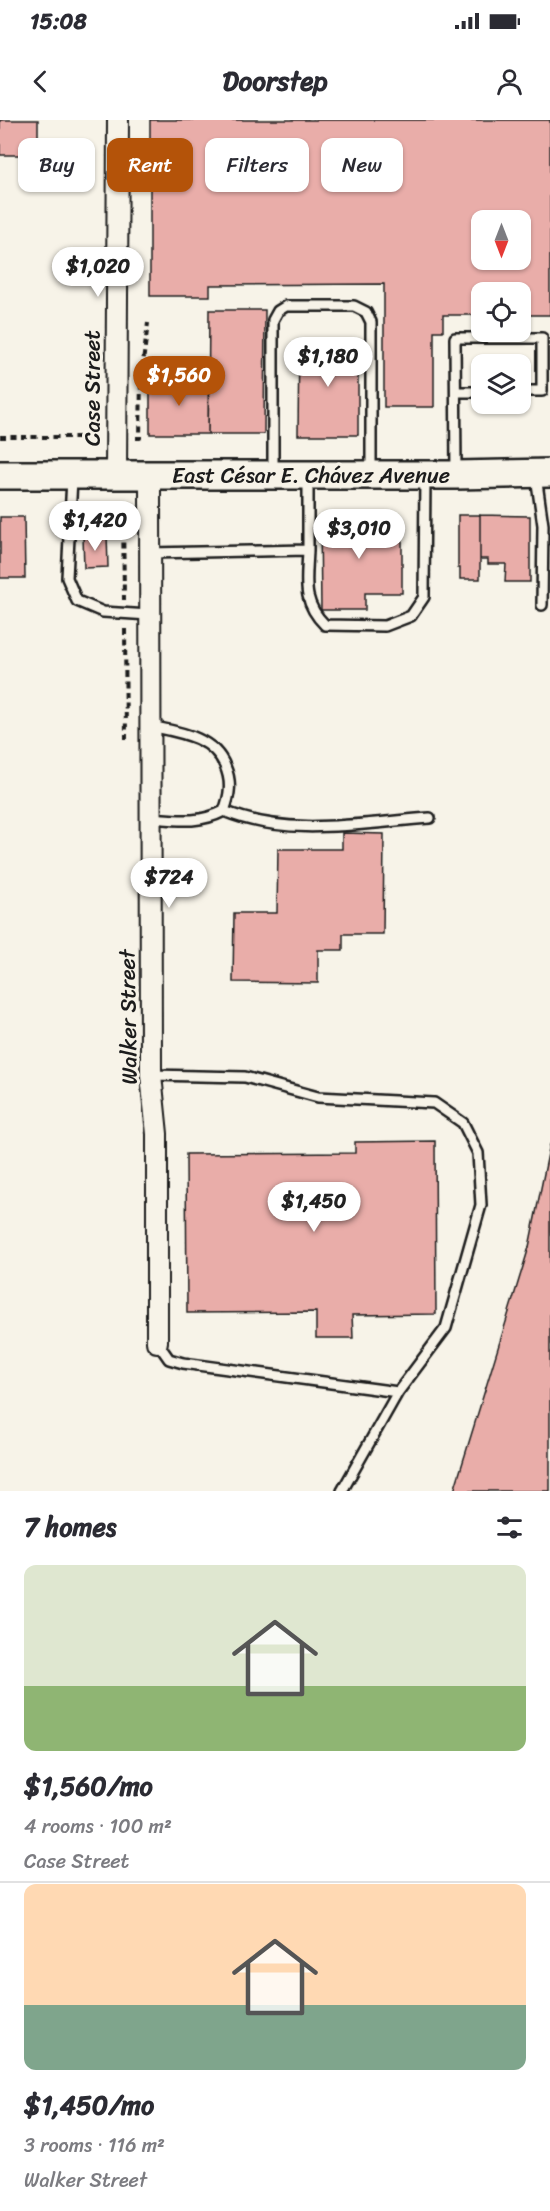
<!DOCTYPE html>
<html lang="en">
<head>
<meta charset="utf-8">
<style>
  :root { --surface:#fff; --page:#f7f7f7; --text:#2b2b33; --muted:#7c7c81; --line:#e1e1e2; --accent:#b45309 }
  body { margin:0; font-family:Sriracha,sans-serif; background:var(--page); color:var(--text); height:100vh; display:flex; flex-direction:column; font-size:22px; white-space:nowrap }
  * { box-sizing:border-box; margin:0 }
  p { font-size:20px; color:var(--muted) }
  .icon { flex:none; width:33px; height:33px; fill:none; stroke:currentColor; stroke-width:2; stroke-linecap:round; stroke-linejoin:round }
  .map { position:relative; height:1371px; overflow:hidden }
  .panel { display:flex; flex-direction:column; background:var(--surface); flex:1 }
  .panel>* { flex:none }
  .banner { position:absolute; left:18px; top:18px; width:514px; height:54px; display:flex; gap:12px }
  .needle { width:39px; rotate:180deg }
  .controls { position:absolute; left:471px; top:90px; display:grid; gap:12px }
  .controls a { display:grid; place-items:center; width:60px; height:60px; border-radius:12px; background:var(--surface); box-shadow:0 2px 4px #0004; font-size:30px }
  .price { position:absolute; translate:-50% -51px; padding:0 14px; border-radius:21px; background:#fff; color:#222; font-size:20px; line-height:39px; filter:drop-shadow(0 2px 3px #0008) }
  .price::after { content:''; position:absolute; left:50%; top:36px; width:18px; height:14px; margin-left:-9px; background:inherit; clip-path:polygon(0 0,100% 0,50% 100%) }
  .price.current { background:var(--accent); color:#fff }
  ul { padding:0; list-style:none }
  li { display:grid; align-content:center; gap:12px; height:318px; padding:0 24px }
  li+li { border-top:2px solid var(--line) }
  li span { display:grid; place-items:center; height:186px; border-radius:12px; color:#555 }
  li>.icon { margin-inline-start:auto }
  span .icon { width:108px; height:108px; fill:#fffc; stroke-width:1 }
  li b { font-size:26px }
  h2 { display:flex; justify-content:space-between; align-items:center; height:72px; padding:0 24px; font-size:26px }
  .tag { padding:0 21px; border-radius:12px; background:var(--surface); box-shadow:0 2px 4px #0004; font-size:21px; line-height:54px }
  .tag.current { background:var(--accent); color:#fff }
  .status { display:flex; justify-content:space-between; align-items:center; height:42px; padding:0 30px; background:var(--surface); direction:ltr }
  .status svg { height:16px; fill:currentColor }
  header { display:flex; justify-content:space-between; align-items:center; height:78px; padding:0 24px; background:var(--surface); font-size:27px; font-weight:800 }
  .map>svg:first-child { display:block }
</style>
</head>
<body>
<div class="status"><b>15:08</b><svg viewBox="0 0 49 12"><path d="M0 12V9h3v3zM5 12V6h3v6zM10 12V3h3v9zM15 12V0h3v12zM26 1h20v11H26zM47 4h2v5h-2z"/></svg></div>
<header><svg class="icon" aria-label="back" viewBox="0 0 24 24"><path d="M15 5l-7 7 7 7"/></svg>Doorstep<svg class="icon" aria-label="person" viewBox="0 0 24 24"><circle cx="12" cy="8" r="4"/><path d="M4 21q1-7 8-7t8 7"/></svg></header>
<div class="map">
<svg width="550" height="1371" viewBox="0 0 550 1371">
  <rect width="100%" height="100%" fill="#f7f3e8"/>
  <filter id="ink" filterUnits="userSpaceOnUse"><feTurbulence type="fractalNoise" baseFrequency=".0167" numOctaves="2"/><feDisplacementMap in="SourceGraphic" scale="12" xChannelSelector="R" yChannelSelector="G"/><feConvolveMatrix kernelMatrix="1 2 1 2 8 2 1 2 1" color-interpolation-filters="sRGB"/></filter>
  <g filter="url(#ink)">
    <path fill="#e9ada9" stroke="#1c1c1c" stroke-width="1.5" fill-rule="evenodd" d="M0 0H38V35H0Z
      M150 0H550V195H520V172H482V195H443V211H434V287H384V164L210 165V176H150ZM482 100H520V140H482Z
      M209 190H265L264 314H208Z
      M299 220 358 221V315H298Z
      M150 260 209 261 208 314H150Z
      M458 395H480V459H460V448H458Z
      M480 395 530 396V462H505L506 444H488V439H480Z
      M0 397H24L25 458H0Z
      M320 397H402V473H365V490H321Z
      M107 415 108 447 84 448 83 416Z
      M342 713 384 714 383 814H343V830H318V863L233 862 234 793H277L278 729H342Z
      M435 1021 436 1194 352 1195 353 1218H316V1192L187 1193 186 1034 355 1033V1022Z
      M550 1024V1371H454L529 1127Z"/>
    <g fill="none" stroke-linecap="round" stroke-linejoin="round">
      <g stroke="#1c1c1c" stroke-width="14">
        <path id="lane" d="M456 272H482
          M273 353V200L278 191 286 186H354L366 192 371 202V352
          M456 353 455 218H542V271H520
          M536 356 543 405 542 485
          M72 358 67 458 77 481 103 492 149 495
          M308 430V358
          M149 433 308 430C307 461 301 481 325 505L385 506 411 496 424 477 425 357
          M150 606C178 612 213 616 225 646 232 662 230 675 224 691 199 704 177 700 150 698
          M224 691C288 718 362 703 430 698
          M151 955 245 957 318 977 434 983 463 1003 478 1033 481 1085 446 1208 398 1272 342 1371
          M157 1222 169 1239 183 1243 398 1272"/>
      </g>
      <g stroke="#1c1c1c" stroke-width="24">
        <path id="street" d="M116 356 118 0
          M150 356 151 955 157 1014V1222"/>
      </g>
      <g stroke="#1c1c1c" stroke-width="32">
        <path id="secondary" d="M0 355H456L550 353"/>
      </g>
      <path stroke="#1c1c1c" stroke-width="4" stroke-dasharray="6 4.5" stroke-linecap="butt" d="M0 317H95
        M136 318H140L141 258 148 203
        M123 391 124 480
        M125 509 126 619"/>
      <use href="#lane" stroke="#f7f3e8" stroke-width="9"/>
      <use href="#street" stroke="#f7f3e8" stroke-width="20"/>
      <use href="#secondary" stroke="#f7f3e8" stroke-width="27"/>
    </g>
  </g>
  <g text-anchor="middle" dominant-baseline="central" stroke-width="6" stroke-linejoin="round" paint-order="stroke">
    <g font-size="22" fill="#1c1c1c" stroke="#f7f3e8">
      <text transform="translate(92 268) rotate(-90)">Case Street</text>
      <text x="311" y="355">East César E. Chávez Avenue</text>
      <text transform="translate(128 897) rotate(-91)">Walker Street</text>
    </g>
  </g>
</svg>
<div class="controls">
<a><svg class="needle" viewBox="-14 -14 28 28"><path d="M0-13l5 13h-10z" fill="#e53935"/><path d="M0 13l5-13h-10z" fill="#7c7c81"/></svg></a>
<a><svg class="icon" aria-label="locate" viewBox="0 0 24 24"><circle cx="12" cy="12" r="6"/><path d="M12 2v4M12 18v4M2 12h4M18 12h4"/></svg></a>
<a><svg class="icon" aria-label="layers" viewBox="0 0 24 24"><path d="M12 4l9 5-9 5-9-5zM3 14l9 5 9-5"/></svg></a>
</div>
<b class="price" style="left:98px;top:178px">$1,020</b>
<b class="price" style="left:328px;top:268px">$1,180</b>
<b class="price current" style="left:179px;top:287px">$1,560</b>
<b class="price" style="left:95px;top:432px">$1,420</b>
<b class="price" style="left:359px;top:440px">$3,010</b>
<b class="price" style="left:169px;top:789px">$724</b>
<b class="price" style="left:314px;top:1113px">$1,450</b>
<div class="banner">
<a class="tag">Buy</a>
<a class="tag current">Rent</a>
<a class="tag">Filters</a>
<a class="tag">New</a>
</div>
</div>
<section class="panel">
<h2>7 homes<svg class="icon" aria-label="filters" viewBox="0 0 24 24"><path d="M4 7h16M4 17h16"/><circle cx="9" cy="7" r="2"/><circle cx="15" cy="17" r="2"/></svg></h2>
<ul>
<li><span style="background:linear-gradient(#dfe7d0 65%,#8fb573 0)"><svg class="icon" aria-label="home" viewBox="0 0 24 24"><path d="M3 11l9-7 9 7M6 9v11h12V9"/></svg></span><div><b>$1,560/mo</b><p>4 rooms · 100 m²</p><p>Case Street</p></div></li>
<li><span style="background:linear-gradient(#ffd9b3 65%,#7fa58c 0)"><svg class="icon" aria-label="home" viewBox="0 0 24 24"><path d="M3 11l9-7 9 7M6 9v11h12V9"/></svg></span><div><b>$1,450/mo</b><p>3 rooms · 116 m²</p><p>Walker Street</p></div></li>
</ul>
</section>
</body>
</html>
